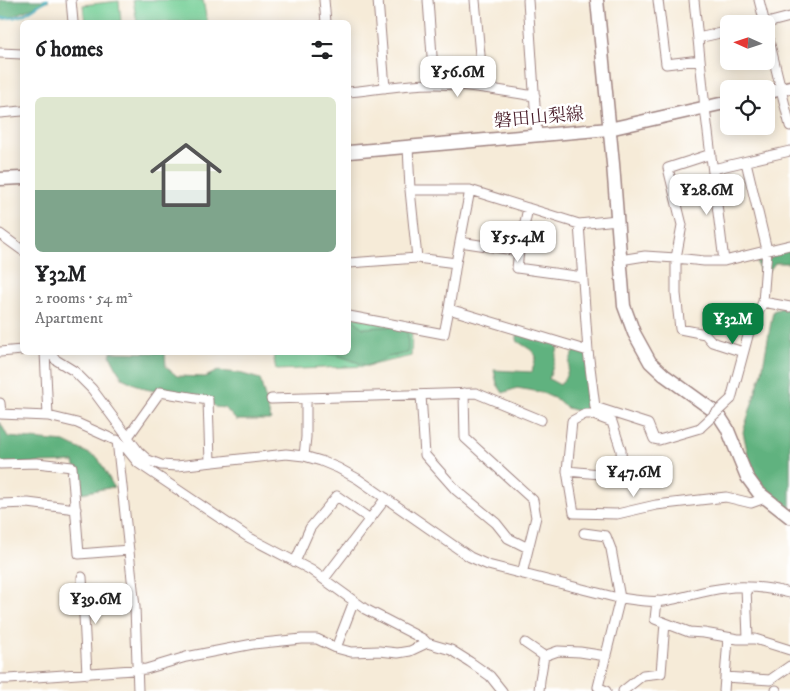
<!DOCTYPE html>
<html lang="en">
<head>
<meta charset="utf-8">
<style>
  :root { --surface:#fff; --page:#f6f6f6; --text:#202124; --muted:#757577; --line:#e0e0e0; --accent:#0b8043 }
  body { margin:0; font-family:"IM FELL DW Pica","Noto Serif JP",serif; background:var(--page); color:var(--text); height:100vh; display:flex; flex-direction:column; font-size:19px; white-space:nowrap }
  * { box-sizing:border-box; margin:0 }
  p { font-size:16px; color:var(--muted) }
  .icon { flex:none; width:28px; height:28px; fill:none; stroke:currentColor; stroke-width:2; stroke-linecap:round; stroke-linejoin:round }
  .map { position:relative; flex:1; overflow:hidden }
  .details { position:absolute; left:20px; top:20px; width:331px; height:335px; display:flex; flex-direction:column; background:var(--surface); border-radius:8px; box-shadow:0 2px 12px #0003 }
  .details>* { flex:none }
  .needle { width:32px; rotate:273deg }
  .buttons { position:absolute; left:720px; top:15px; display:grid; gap:10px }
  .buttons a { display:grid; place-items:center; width:55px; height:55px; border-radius:8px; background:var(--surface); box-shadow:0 2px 12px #0003; font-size:25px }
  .price { position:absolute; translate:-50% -42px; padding:0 11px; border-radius:10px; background:#fff; color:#222; font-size:16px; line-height:32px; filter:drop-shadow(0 1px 2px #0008) }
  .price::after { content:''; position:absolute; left:50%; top:30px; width:15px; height:11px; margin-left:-8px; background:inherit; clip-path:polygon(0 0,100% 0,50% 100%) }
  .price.on { background:var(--accent); color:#fff }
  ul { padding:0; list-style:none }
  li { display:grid; align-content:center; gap:10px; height:265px; padding:0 15px }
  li+li { border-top:1px solid var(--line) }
  li span { display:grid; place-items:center; height:155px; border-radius:8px; color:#555 }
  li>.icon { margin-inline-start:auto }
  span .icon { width:90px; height:90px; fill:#fffc; stroke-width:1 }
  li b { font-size:21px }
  h2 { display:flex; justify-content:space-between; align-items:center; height:60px; padding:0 15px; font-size:21px }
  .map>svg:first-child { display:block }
</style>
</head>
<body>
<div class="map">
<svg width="790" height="691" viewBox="0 0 790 691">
  <rect width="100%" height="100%" fill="#fff"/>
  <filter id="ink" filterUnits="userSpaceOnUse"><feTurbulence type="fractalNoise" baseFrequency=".02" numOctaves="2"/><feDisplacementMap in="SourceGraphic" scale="10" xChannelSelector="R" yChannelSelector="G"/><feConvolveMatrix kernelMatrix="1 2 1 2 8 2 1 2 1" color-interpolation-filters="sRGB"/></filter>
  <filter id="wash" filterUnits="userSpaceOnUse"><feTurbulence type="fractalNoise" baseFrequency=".0096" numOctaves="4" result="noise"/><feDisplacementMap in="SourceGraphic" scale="20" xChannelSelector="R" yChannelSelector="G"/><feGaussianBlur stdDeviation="1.12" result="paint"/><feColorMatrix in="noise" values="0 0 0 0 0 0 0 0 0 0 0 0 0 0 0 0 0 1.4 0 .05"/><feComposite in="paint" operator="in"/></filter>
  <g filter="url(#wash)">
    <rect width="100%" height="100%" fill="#f6ebd8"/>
    <path fill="#75cf96" stroke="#607760" d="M133 0H203L207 22H137Z
      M119 1 121 22H85L83 5Z
      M349 316 412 328 411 356 367 366 276 370 273 353 349 352Z"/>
    <path fill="#60b27f" stroke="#556855" d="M0 0H49L7 19H0Z
      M780 250 790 251V263H775L769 271H760L756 260 762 254Z
      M787 306 790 307V519L765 498 748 455 743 432 762 372 773 311Z
      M349 317H351L363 328 400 326 408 334V353L389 357 367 366 340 356 322 353 349 352Z
      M522 333 559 345 549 379 560 385C563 381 566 377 567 373 570 364 568 360 575 351H588L592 415 567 408 558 400 540 392 517 388 503 393 497 384 494 370 532 372 536 356 531 350 517 341V335Z
      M111 352 165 353 166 367 177 376 205 377 218 371 239 373 260 379 271 420H236L225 408 215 407 208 400 160 392 145 389 122 378 110 355Z
      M0 422 8 437 65 442 98 458 114 487 81 493 74 462 0 464Z"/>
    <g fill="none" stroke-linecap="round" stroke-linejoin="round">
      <path stroke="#3facbd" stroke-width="2.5" d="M0 18C23 20 29 10 47 0"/>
    </g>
  </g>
  <g filter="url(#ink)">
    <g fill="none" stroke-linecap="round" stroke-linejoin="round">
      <g stroke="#a08582" stroke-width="11">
        <path id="street" d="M71 0 73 22
          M324 0 326 22
          M378 0 385 88
          M428 0 434 84
          M475 0 483 88
          M528 0 537 136
          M658 0 666 64 700 60
          M694 0 705 108 724 261
          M759 0 765 24
          M763 24 790 17
          M766 28 790 126
          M698 38 729 31
          M0 53 22 54
          M349 92C377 89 406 84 434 84 468 84 502 91 535 96
          M0 113 22 111
          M408 146 410 190H470L579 224 617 220
          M711 154 668 168 682 225 676 258V294L680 329 705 334 712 342 743 352
          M713 169 790 151
          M410 190 417 258
          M470 190 456 263 449 309 588 351
          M579 224 588 351 595 407 648 424 654 439 659 440 700 428
          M0 234 22 250
          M460 242 519 251 528 208
          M519 251 517 268 583 277
          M620 260 645 256 676 258 704 261H724L790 245
          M349 263 417 258 456 263
          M763 302 790 307
          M349 316 444 334 449 309
          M0 352 22 350
          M45 352 48 416
          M50 352 56 360 74 371 92 389 138 451 148 460 161 465 177 466 286 454 304 456 321 461 338 468 358 479 470 557 488 565 614 597C630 599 647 603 664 601 684 598 704 590 725 588 746 585 769 588 790 593
          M464 393 465 438 533 500 536 517 522 574
          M421 395 425 455 456 490 496 523 508 538 528 548
          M271 399 476 393 541 420
          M731 399 749 332 763 302 767 250 746 162
          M0 403 1 414
          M0 414 48 416 77 423 117 441 125 447 138 463 248 537 311 570 365 609 423 639 427 643 451 650 470 662 490 676 502 691
          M128 437 160 392 208 400 210 462
          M117 440 135 607 138 691
          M304 456 306 437V398
          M0 464 37 463 72 467 79 554 129 550
          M567 471 622 476 621 450 612 422 591 414H585L572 421 567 471 574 513 617 514 656 505 726 497 751 503 765 498
          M0 504 28 503 76 509
          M584 533 606 536 611 549 620 598 598 687 606 691
          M295 562 310 528 337 496 370 519
          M82 577 87 674
          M324 579 386 498
          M746 587 748 638
          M657 601 655 619 689 632 704 633 738 639H755L790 650
          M525 643 544 656
          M336 648 351 652 379 651 398 653 410 651 427 643
          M725 677 770 680 790 666
          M0 679H9L146 669 186 657 253 644 302 639H317L336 648 354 601
          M539 691 540 680 544 656 558 651 580 652 606 656
          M623 691 643 675 661 673 665 623
          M724 691 728 638
          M776 691V690"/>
      </g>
      <g stroke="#a08582" stroke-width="15">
        <path id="secondary" d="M597 0 613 164 624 306 634 333 650 362 664 375 718 414 727 428 747 477 758 492 790 517
          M766 93 790 87
          M349 152 609 129 729 102
          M0 179 22 178"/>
      </g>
      <use href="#street" stroke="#fff" stroke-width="9"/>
      <use href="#secondary" stroke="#fff" stroke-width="12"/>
      <g stroke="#a08582" stroke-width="11" stroke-linecap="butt">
        <path id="street-bridge" d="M700 428 731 399"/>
      </g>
      <use href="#street-bridge" stroke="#fff" stroke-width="9"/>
    </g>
  </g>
  <g text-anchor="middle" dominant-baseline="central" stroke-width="5" stroke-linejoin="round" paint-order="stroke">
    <g font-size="18" fill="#4a1f2b" stroke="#fff">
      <text transform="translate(539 118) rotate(-5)">磐田山梨線</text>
    </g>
  </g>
</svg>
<div class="buttons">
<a><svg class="needle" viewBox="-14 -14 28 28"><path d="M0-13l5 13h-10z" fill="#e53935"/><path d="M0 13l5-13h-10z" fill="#757577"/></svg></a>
<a><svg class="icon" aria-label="locate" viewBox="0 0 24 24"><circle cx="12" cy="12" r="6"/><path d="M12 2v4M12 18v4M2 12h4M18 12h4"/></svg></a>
</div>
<b class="price" style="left:458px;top:98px">¥56.6M</b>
<b class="price" style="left:707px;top:216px">¥28.6M</b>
<b class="price" style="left:518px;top:263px">¥55.4M</b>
<b class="price on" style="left:733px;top:345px">¥32M</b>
<b class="price" style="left:634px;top:498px">¥47.6M</b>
<b class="price" style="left:96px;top:625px">¥39.6M</b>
<section class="details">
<h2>6 homes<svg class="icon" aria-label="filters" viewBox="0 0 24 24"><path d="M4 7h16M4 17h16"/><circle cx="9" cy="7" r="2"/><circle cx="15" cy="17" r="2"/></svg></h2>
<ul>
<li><span style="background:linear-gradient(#dfe7d0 60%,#7fa58c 0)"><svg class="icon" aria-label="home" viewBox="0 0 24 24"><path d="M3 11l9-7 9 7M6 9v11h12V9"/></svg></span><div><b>¥32M</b><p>2 rooms · 54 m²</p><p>Apartment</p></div></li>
</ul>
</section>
</div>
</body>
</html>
